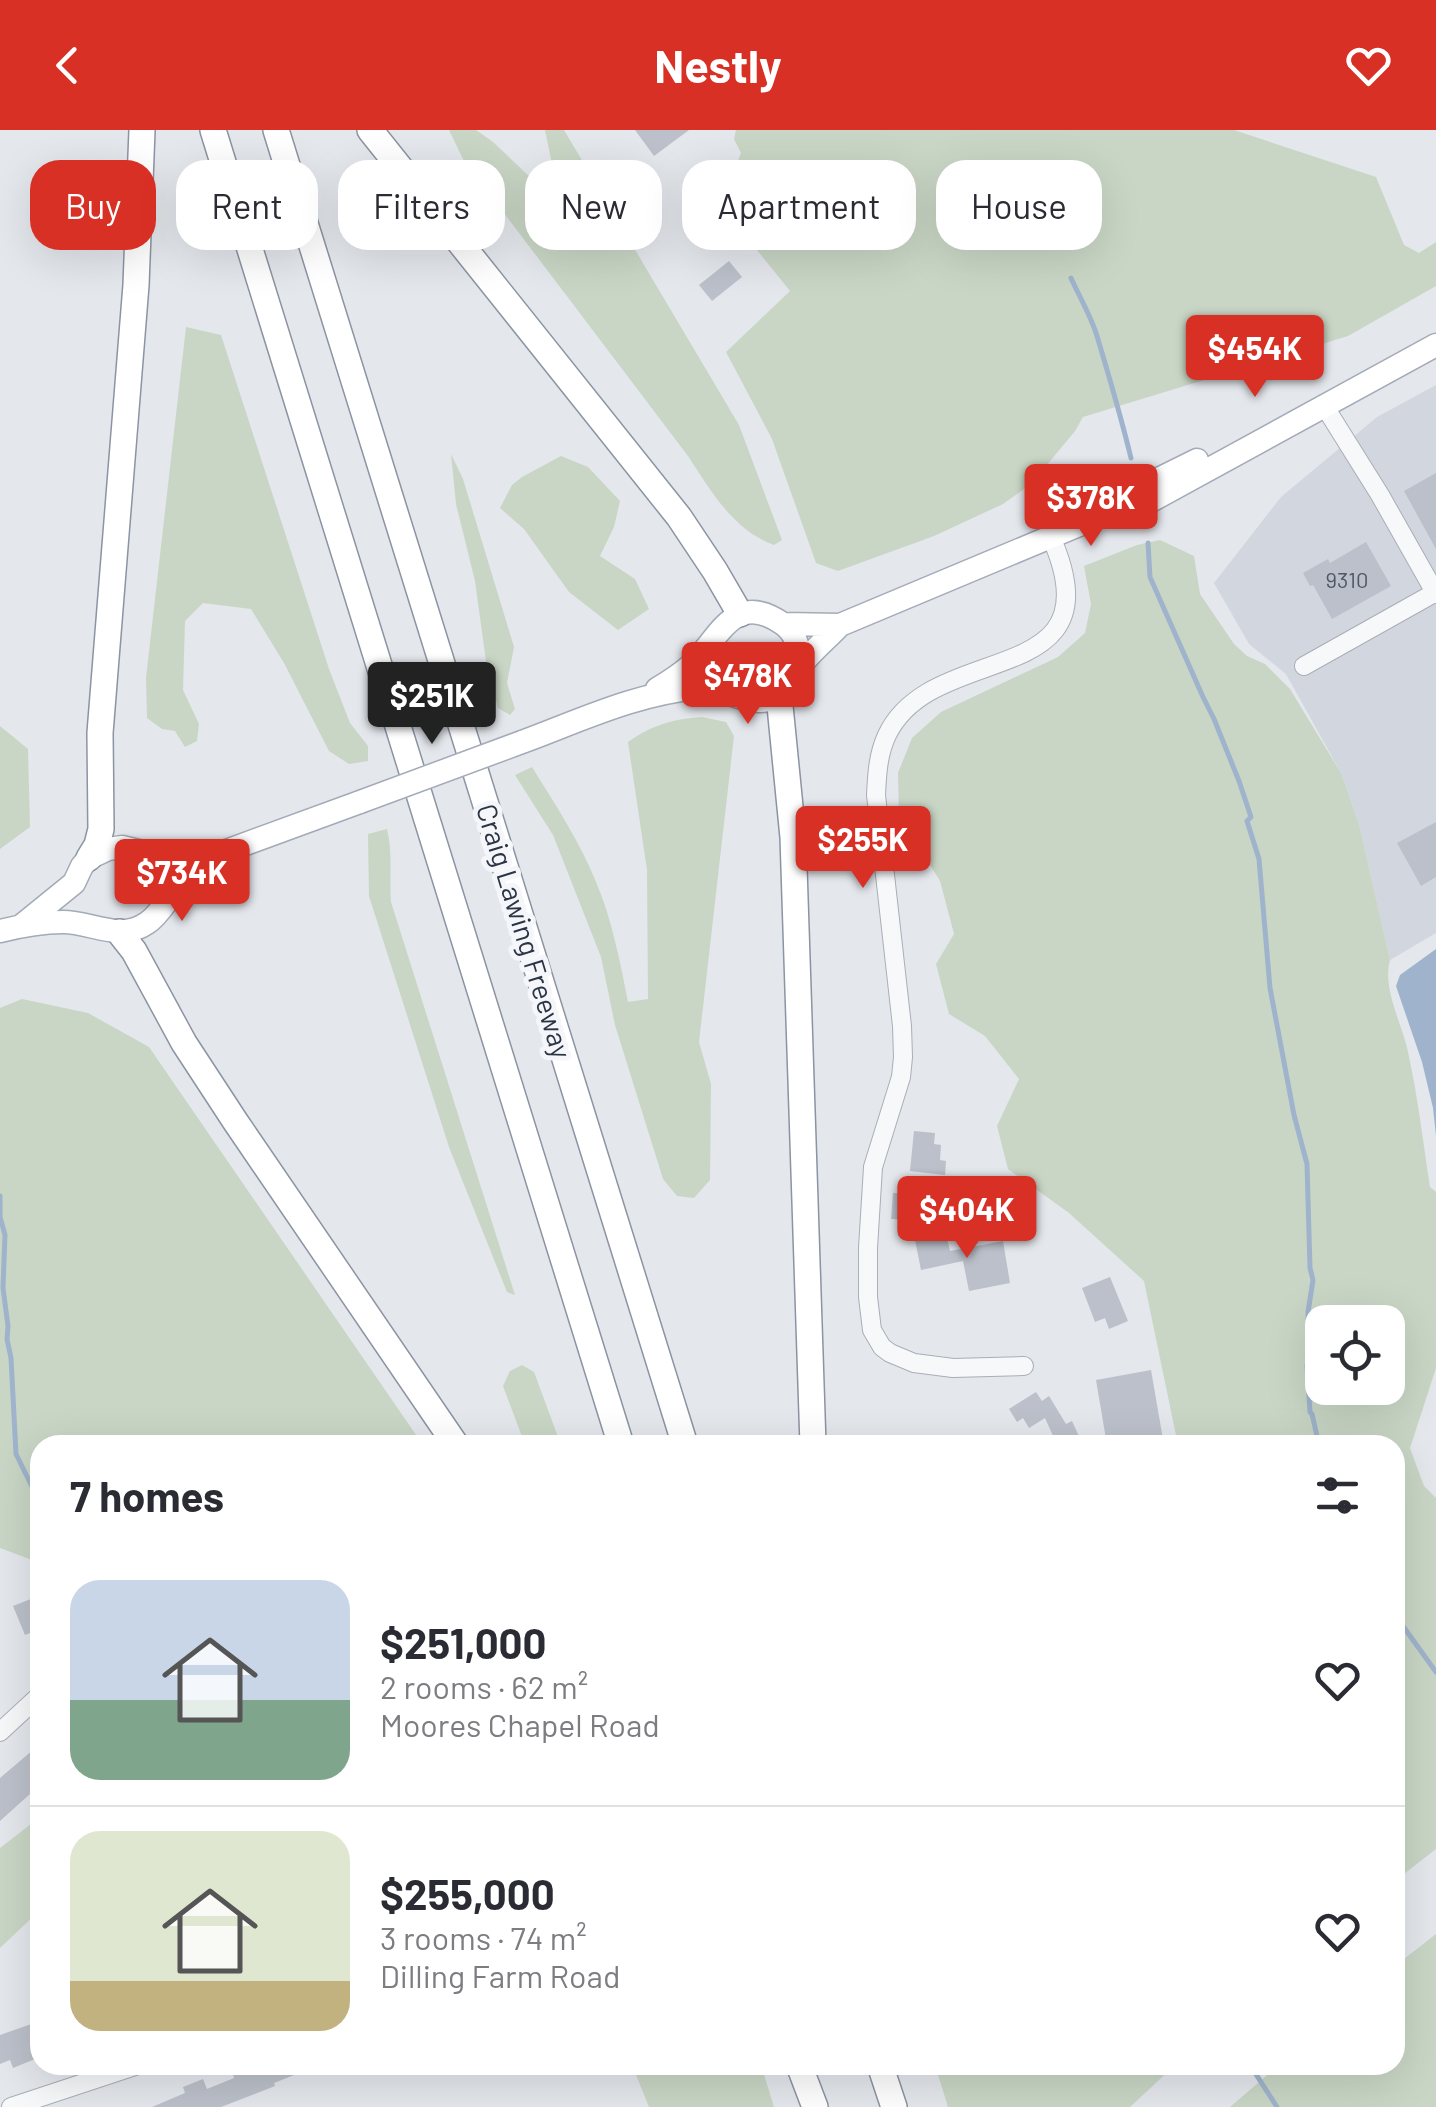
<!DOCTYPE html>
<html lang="en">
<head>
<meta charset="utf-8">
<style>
  :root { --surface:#fff; --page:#f7f7f7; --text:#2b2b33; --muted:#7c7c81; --line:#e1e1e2; --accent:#d93025 }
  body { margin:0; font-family:Barlow,sans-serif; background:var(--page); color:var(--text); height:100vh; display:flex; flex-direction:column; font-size:38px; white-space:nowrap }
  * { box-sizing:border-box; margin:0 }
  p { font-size:32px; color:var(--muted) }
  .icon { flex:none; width:55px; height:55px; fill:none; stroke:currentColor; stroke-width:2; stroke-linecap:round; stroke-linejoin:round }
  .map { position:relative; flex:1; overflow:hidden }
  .sheet { position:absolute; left:30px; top:1305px; width:1375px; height:640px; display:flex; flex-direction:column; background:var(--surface); border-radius:30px; box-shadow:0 10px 40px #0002 }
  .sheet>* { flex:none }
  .guide { position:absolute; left:30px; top:30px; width:1378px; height:90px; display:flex; gap:20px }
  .tools { position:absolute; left:1305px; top:1175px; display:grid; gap:20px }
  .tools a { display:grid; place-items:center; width:100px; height:100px; border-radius:20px; background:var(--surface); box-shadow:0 10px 40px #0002; font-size:50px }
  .price { position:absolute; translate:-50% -85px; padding:0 22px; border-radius:10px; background:var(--accent); color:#fff; font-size:32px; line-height:65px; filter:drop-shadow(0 2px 5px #0008) }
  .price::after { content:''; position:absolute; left:50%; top:60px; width:30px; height:22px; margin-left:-15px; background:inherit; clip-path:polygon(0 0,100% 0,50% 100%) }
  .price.on { background:#222; color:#fff }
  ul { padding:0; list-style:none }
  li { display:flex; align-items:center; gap:30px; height:250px; padding:0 40px }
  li+li { border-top:2px solid var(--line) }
  li span { display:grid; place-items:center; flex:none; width:280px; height:200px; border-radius:30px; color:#555 }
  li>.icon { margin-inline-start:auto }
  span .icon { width:120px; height:120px; fill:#fffc; stroke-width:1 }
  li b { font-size:42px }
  h2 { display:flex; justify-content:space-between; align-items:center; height:120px; padding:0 40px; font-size:42px }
  .chip { padding:0 35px; border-radius:30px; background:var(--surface); box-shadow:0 10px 40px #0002; font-size:35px; line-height:90px }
  .chip.on { background:var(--accent); color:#fff }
  header { display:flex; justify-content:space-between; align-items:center; height:130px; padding:0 40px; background:var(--accent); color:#fff; font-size:45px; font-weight:700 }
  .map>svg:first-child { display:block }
</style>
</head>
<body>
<header><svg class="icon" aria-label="back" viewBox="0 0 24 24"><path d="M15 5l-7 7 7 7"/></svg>Nestly<svg class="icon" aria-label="heart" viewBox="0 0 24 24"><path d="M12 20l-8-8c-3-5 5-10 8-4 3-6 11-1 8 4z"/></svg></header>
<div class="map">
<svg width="1436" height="1977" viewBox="0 0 1436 1977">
  <rect width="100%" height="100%" fill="#e4e7ec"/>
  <path fill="#d2d6de" d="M1436 255V803L1390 830 1359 694 1341 643 1286 544 1249 514 1214 453 1281 367 1377 287Z"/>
  <path fill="#c9d6c5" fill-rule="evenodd" d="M449 0H476L493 12 531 48 552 34 545 0H564L739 295 782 410 774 415C733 400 711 361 688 326L463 29Z
    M736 0H1234L1376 47 1404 115 1419 123 1436 112V156L1348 206 1083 287 1075 301 1031 354 1003 374 934 406 838 441 816 433 772 309 726 222 790 161 748 109 734 41 741 23 734 9Z
    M186 197 221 205 329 539 350 593 368 616V631L349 634 329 621 284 533 251 479 203 473 185 491 183 560 199 594 197 611 185 617 175 601 162 599 147 588 146 548Z
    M451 324 463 349 514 517 507 553 515 579 510 585 498 578 486 531 475 451 456 374Z
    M561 326 588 337 620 371 614 397 600 426 635 449 649 479 618 500 569 462 524 399 500 378 512 355 522 347Z
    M1160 410 1194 426 1200 464 1234 514 1247 526 1265 534 1290 559 1341 643 1359 694 1390 830C1382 859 1402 893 1408 922 1418 967 1423 1012 1430 1057L1436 1062V1238L1410 1318 1424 1356 1436 1368V1719L1395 1751V1315H1178L1144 1151 1069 1083 1008 1039 997 996 1019 949 985 906 949 884 936 834 954 804 940 751 899 685 898 643 912 608 941 582 1058 527 1085 503 1091 474 1084 436 1137 415ZM1322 1192H1388V1258H1322Z
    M702 587 726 592 734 606 699 912 711 954 710 1050 694 1068 677 1066 663 1049 615 895 601 827 553 705 515 645 532 637C555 674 580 712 596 752 612 789 620 832 628 872L648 869 647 740 628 612C652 595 673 589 702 587Z
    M0 596 28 619 30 697 0 719Z
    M387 699C393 723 389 747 391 772L515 1165 507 1162 449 1017 369 766 368 704Z
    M22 869 88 883 149 917 423 1315H40V1433L0 1418V878Z
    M522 1235 534 1242 561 1315H528L521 1304 503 1256 510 1241Z
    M40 1687V1780L0 1818V1718Z
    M1436 1804V1977H1230L1279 1935H1395V1836Z
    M632 1935H761L774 1977H649Z
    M935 1935H1175L1130 1977H948Z"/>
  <path fill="#9fb4cc" d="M1436 819V1006L1433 978 1422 932 1396 856 1400 845Z"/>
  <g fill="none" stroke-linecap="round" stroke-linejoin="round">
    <path stroke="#9fb4cc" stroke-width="5" d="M1071 148C1079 166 1091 186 1097 206 1109 246 1121 287 1131 328
      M1148 413 1150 447 1203 567 1214 589 1239 651 1251 687 1247 691 1259 729 1270 858 1294 985 1307 1034 1310 1138 1313 1150 1308 1182 1309 1230 1307 1235 1310 1282 1312 1284 1319 1315
      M0 1066V1087L5 1105 3 1158 8 1196 7 1209 11 1228 16 1324 40 1373
      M1395 1485 1436 1542
      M1250 1935 1277 1977"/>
  </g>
  <path fill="#bbc0ca" d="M635 0H689L654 26Z
    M729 131 742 147 712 171 699 155Z
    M1436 343V419L1404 361Z
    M1366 412 1391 456 1332 489 1313 455 1310 456 1303 443 1328 429 1330 433Z
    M1436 692V747L1421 756 1397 713Z
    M914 1001 935 1003 934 1014 941 1015 940 1030 946 1031 945 1045 910 1041Z
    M893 1063 914 1064 912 1090 891 1089Z
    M946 1104 950 1121 1003 1111 1010 1153 969 1161 963 1131 921 1140 915 1110Z
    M1110 1147 1128 1191 1109 1199 1105 1188 1095 1192 1082 1158Z
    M1151 1240 1164 1315H1107L1096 1250Z
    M1036 1262 1042 1271 1049 1266 1066 1294 1072 1291 1083 1315H1057L1045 1288 1029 1298 1023 1288 1017 1292 1009 1279Z
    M36 1467 40 1476V1499L25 1505 13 1476Z
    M40 1614V1655L0 1691V1648Z
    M40 1891V1927L13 1938 10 1930 0 1934V1905Z
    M256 1935 317 1936 274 1953 275 1956 221 1977H152L185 1963 183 1957 203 1949 207 1959 234 1948 233 1944Z"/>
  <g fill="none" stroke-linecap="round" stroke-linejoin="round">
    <g stroke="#a9aeb7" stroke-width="20">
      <path id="minor" d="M1325 277 1380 365 1436 464
        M1304 536 1436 462
        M1024 1236 953 1238 914 1233 890 1223 882 1217 872 1200 868 1167V1118L873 1037 901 947 903 927 902 896 876 665C877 644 878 624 887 605 933 508 1120 563 1051 407
        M0 1602 40 1565
        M11 1977 138 1935"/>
    </g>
    <g stroke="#a3abb8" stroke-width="25">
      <path id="major" d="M1113 378 1120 368 1197 330
        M784 494 840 495 1110 382H1124L1149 372 1436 215
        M657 559C670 551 684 543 695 531 721 504 736 461 783 494 797 504 800 520 799 536
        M522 612C579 591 637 563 699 558 727 557 754 582 781 565 792 557 794 543 802 534 813 520 828 508 840 495
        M21 796 74 753 82 736 89 728 108 719 122 717 171 729 218 724 360 672
        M0 801C20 796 42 792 63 792 92 792 120 812 147 793 158 786 165 773 173 763 186 748 200 738 215 726"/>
    </g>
    <g stroke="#8b94a3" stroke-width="28">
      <path id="highway" d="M213 0 621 1315
        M276 0 685 1315
        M370 0 679 387 715 441 740 484
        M779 566 793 707 813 1315
        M89 728 97 715 101 699 100 603 136 155 142 0
        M119 802 134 821 184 913 235 991 456 1315
        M799 1935 815 1977
        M880 1935 894 1977"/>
    </g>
    <use href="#minor" stroke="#f7f8fa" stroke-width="18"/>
    <use href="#major" stroke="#fff" stroke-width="22"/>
    <use href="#highway" stroke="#fff" stroke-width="25"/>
    <g stroke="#a3abb8" stroke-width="25" stroke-linecap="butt">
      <path id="major-bridge" d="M360 672 522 612"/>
    </g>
    <use href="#major-bridge" stroke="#fff" stroke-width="22"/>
  </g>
  <g text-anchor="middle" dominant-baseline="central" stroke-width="10" stroke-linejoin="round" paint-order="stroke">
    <g font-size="22" fill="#4f5766">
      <text x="1347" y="449">9310</text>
    </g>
    <g font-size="28" fill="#2b3445" stroke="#f4f6f9">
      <text transform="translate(525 801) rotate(73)">Craig Lawing Freeway</text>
    </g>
  </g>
</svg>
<div class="tools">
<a><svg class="icon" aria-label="locate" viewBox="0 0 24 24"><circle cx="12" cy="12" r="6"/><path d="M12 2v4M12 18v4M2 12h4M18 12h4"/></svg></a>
</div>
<b class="price" style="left:1255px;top:270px">$454K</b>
<b class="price" style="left:1091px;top:419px">$378K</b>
<b class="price" style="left:748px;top:597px">$478K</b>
<b class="price on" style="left:432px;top:617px">$251K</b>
<b class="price" style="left:863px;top:761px">$255K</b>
<b class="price" style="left:182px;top:794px">$734K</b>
<b class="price" style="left:967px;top:1131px">$404K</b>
<div class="guide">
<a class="chip on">Buy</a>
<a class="chip">Rent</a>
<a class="chip">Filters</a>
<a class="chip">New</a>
<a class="chip">Apartment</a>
<a class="chip">House</a>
</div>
<section class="sheet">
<h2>7 homes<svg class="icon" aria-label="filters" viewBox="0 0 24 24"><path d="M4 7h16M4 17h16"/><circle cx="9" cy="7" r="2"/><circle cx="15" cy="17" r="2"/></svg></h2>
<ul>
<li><span style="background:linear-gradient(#c9d6e8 60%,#7fa58c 0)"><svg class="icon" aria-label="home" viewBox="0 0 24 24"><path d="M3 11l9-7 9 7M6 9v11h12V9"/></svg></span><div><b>$251,000</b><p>2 rooms · 62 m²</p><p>Moores Chapel Road</p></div><svg class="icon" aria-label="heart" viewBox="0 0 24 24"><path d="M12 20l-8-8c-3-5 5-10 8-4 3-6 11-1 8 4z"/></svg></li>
<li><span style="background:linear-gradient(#dfe7d0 75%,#c2b280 0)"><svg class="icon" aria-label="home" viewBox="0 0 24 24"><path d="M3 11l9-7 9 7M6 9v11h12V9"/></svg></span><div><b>$255,000</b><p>3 rooms · 74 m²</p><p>Dilling Farm Road</p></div><svg class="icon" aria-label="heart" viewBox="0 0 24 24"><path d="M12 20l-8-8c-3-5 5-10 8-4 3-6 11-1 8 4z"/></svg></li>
</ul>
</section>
</div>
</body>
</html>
